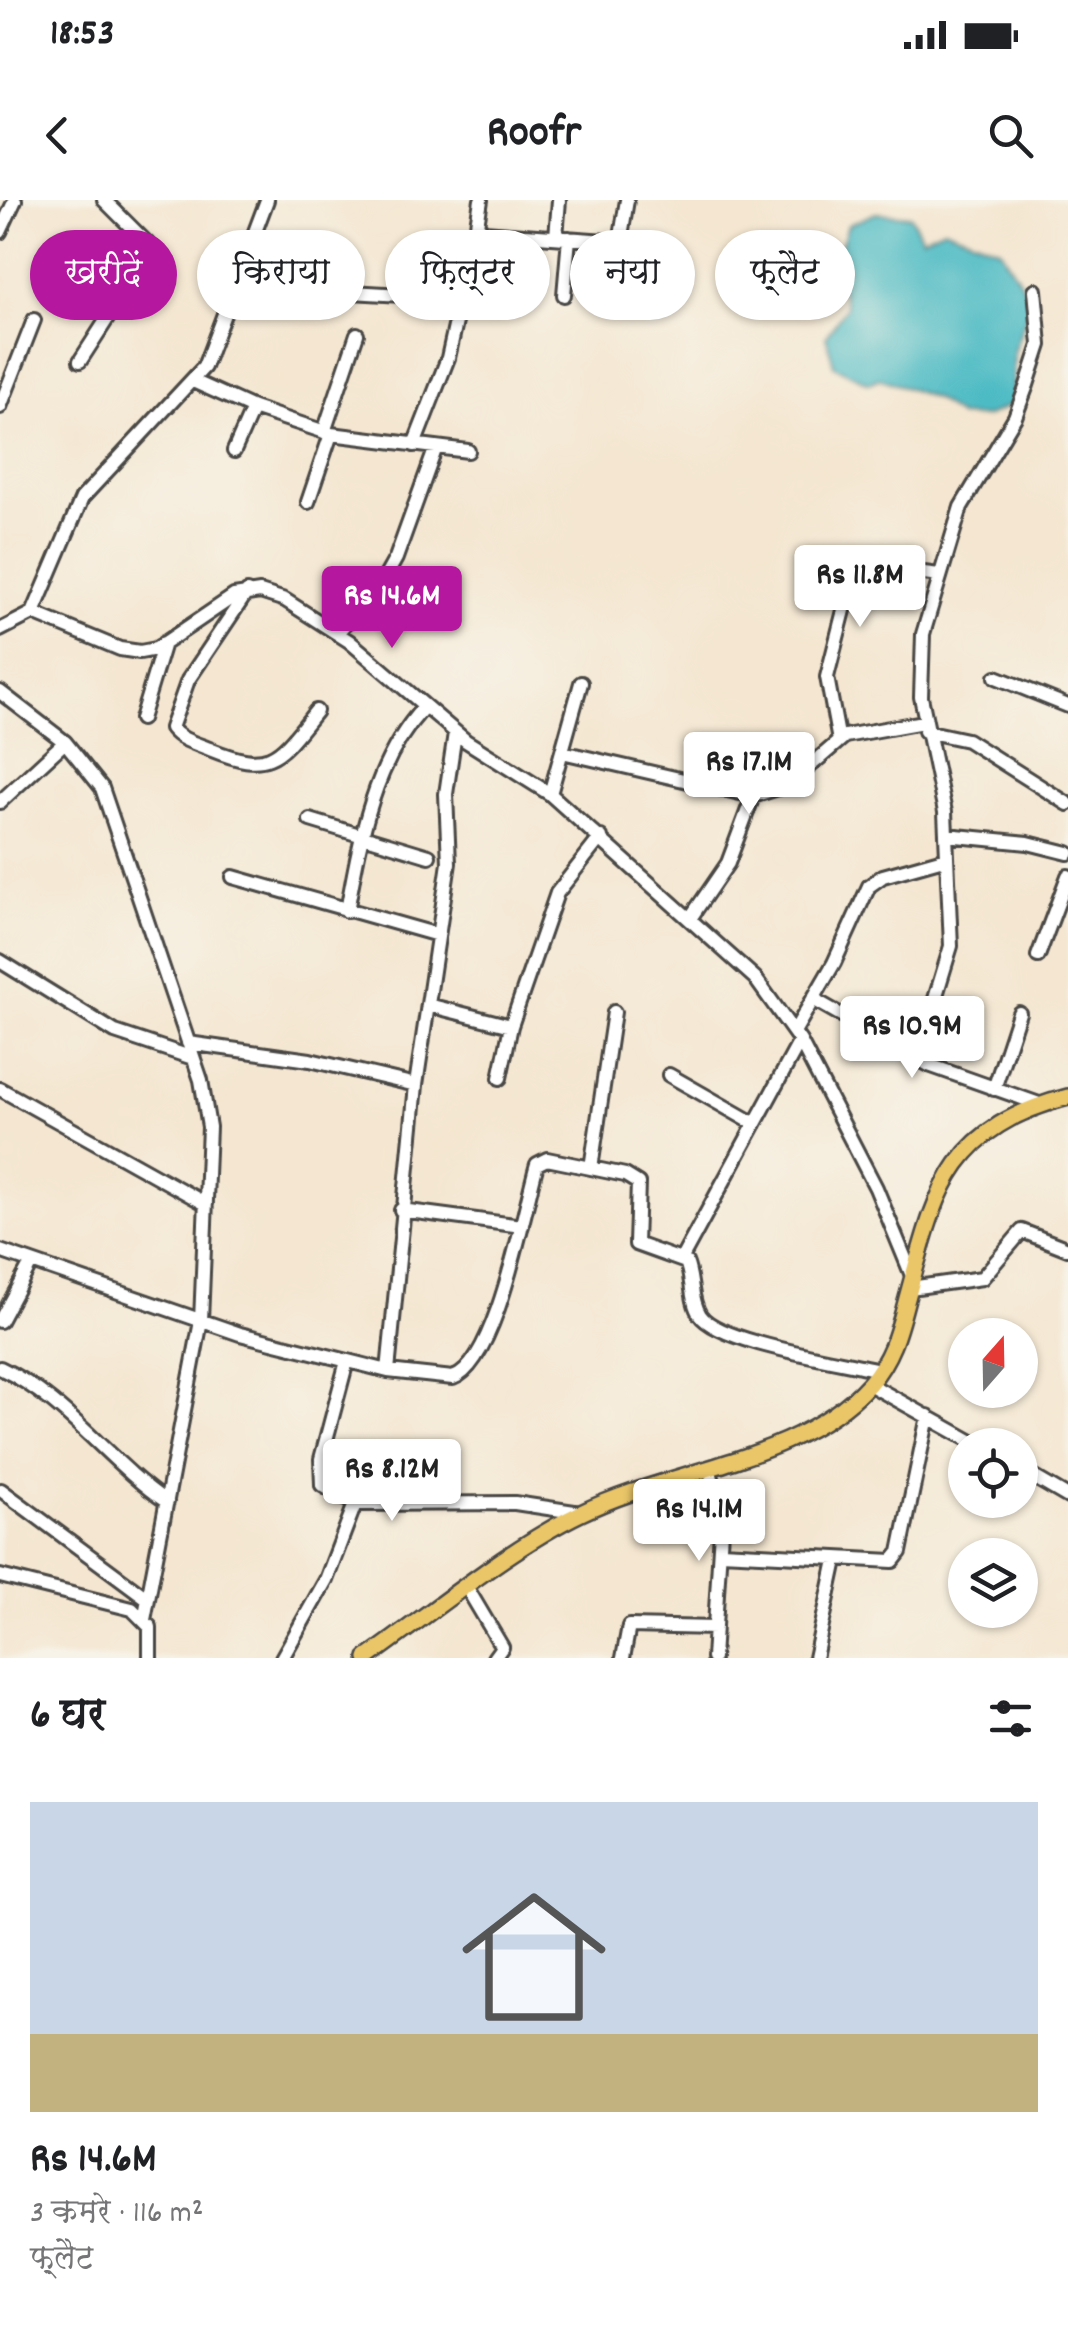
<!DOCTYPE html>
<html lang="hi">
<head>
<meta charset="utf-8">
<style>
  :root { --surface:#fff; --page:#f6f6f6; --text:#202124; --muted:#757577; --line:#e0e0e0; --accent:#b5179e }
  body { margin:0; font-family:Dekko,"Playpen Sans Deva",sans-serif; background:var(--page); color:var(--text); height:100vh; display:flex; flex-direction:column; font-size:38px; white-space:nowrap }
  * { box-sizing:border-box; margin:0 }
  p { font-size:32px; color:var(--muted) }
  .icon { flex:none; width:55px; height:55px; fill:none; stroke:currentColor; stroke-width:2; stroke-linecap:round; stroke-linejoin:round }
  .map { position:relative; height:1458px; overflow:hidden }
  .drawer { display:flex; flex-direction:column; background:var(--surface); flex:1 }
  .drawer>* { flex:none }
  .top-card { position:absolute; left:30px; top:30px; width:1010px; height:90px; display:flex; gap:20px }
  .needle { width:65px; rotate:20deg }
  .buttons { position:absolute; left:948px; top:1118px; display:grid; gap:20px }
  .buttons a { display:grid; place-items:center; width:90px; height:90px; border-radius:50%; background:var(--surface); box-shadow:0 2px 8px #0004; font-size:50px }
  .price { position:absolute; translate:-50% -85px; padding:0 22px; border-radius:10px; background:#fff; color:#222; font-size:32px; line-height:65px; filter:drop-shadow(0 2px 5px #0008) }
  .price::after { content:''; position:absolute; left:50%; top:60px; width:30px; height:22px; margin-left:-15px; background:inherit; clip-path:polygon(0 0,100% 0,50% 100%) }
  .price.current { background:var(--accent); color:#fff }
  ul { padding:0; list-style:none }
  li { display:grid; align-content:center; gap:20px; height:530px; padding:0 30px }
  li+li { border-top:2px solid var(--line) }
  li span { display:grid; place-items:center; height:310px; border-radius:0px; color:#555 }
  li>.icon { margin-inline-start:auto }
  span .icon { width:180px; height:180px; fill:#fffc; stroke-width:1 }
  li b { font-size:42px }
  h2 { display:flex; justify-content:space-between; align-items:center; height:120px; padding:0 30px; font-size:42px }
  .chip { padding:0 35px; border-radius:45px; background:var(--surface); box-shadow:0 2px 8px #0004; font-size:35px; line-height:90px }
  .chip.current { background:var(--accent); color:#fff }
  .status { display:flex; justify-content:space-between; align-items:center; height:70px; padding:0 50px; background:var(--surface); direction:ltr }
  .status svg { height:28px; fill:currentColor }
  header { display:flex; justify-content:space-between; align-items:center; height:130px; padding:0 30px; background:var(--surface); font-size:45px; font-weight:700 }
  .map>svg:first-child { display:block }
</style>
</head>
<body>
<div class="status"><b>18:53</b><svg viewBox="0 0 49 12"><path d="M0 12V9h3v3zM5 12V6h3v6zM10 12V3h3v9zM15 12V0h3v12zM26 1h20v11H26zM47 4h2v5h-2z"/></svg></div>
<header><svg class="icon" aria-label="back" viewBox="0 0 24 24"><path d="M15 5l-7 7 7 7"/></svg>Roofr<svg class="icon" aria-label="search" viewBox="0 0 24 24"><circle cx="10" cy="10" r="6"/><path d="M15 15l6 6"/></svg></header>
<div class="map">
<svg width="1068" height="1458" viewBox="0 0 1068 1458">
  <rect width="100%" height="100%" fill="#f7f3e8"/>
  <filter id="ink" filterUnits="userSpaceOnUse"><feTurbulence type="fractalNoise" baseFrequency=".01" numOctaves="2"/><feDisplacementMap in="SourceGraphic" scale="20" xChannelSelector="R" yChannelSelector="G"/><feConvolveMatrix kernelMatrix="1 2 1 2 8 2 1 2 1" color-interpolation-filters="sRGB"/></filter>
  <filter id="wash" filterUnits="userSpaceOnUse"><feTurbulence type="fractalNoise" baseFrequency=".0048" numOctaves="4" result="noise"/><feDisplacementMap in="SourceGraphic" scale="40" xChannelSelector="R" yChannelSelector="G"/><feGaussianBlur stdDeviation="2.25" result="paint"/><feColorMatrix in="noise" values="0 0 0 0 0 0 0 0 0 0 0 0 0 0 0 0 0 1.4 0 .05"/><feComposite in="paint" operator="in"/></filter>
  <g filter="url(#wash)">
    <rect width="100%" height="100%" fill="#f4e6d0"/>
    <path fill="#4dbbc4" stroke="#3c7378" stroke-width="2.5" d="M876 13 911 16 922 38 944 28 1000 49 1032 101 1014 150 1013 204 985 217 958 216 936 199 880 178 869 183 834 166 826 136 846 107 834 66 848 25Z"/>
  </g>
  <g filter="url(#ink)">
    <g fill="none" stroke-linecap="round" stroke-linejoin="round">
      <g stroke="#494744" stroke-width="18">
        <path id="minor" d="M267 0 204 167 82 298 33 413 120 449 140 452 156 449 234 396 260 392 285 400 349 441 466 541 550 594 755 778 800 841 876 988 913 1078
          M481 0 477 25 484 32 620 42 627 0
          M0 32 15 0
          M556 37 559 0
          M242 66 351 92 523 102
          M564 95 569 38
          M615 98 620 42
          M80 161 147 57 148 44 104 0
          M193 181 253 208 331 234 468 251
          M0 207 34 120
          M324 232 357 134
          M414 245 448 158 462 95
          M234 251 253 208
          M308 302 331 234
          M247 392 188 480 171 528C181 541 198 544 212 550 271 574 279 557 316 511
          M0 430 33 413
          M337 433 382 383 396 358 436 247
          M996 477 1068 506
          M0 492 65 542 102 588 201 880 209 927 201 1121 144 1420
          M141 519 164 443
          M925 531 967 540 1068 604
          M839 541 827 477 852 379 870 366 939 375
          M562 552 753 596 788 585 845 536 923 522
          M550 594 581 483
          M0 602 65 542
          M310 620 429 656
          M946 635 1028 643 1068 653
          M233 677 438 735
          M347 711C360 640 373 563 423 508
          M691 717 728 663 753 596
          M1038 756 1068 676
          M0 761 115 832 193 858
          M813 799 929 865 1039 904
          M428 805 511 826
          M794 832 834 763 869 686 883 676 947 658
          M188 843 310 860 416 885
          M910 856 934 802 951 746 945 612 921 497 923 434 961 307 1015 217 1027 185 1040 145 1035 90
          M669 875 755 924
          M500 878 511 826 557 693 601 637
          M0 889 206 1004
          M994 889 1019 813
          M591 968 614 812
          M401 1010 522 1026
          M0 1051 240 1134 388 1171 453 1178C497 1163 524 1008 537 964L547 959 625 975 638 983 636 1044 686 1062C693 1078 690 1100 700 1115 719 1143 843 1161 879 1170
          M682 1058 800 841
          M910 1088 982 1078 1022 1031 1068 1049
          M0 1121 31 1063
          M347 1161 321 1259 322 1285 355 1304
          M0 1168C65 1198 108 1262 167 1302
          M388 1171 416 885 449 663 446 594 455 533
          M869 1184 978 1245
          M709 1268 722 1314 713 1458
          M1020 1269 1068 1297
          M1 1290 148 1399
          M721 1352 893 1361 900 1352 928 1216
          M0 1376 132 1409 150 1427V1458
          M467 1388 502 1447 494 1458
          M282 1458 326 1380 355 1304 515 1303 581 1313
          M623 1458 629 1426 715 1428
          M815 1458 836 1360"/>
      </g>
      <g stroke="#494744" stroke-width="20">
        <path id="major" d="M367 1458C431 1413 512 1346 581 1313 671 1269 800 1261 869 1184 891 1159 898 1133 906 1102 936 994 945 929 1068 897"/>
      </g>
      <use href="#minor" stroke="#fff" stroke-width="12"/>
      <use href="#major" stroke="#eac669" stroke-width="15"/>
    </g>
  </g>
</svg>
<div class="buttons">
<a><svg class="needle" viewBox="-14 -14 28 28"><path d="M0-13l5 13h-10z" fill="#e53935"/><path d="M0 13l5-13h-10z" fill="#757577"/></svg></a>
<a><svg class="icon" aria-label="locate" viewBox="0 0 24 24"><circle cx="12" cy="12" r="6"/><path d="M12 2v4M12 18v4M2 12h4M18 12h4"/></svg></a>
<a><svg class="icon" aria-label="layers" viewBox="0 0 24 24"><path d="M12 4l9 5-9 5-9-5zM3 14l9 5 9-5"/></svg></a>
</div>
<b class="price" style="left:860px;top:430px">Rs 11.8M</b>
<b class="price current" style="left:392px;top:451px">Rs 14.6M</b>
<b class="price" style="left:749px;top:617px">Rs 17.1M</b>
<b class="price" style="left:912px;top:881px">Rs 10.9M</b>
<b class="price" style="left:392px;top:1324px">Rs 8.12M</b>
<b class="price" style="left:699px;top:1364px">Rs 14.1M</b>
<div class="top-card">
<a class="chip current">खरीदें</a>
<a class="chip">किराया</a>
<a class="chip">फ़िल्टर</a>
<a class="chip">नया</a>
<a class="chip">फ़्लैट</a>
</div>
</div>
<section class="drawer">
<h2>6 घर<svg class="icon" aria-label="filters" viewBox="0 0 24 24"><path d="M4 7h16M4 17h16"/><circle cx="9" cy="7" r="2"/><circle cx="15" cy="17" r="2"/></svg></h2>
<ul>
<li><span style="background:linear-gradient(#c9d6e8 75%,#c2b280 0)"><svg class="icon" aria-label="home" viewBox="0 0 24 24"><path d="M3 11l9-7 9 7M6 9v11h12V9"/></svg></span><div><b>Rs 14.6M</b><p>3 कमरे · 116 m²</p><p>फ़्लैट</p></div></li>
</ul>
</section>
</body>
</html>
